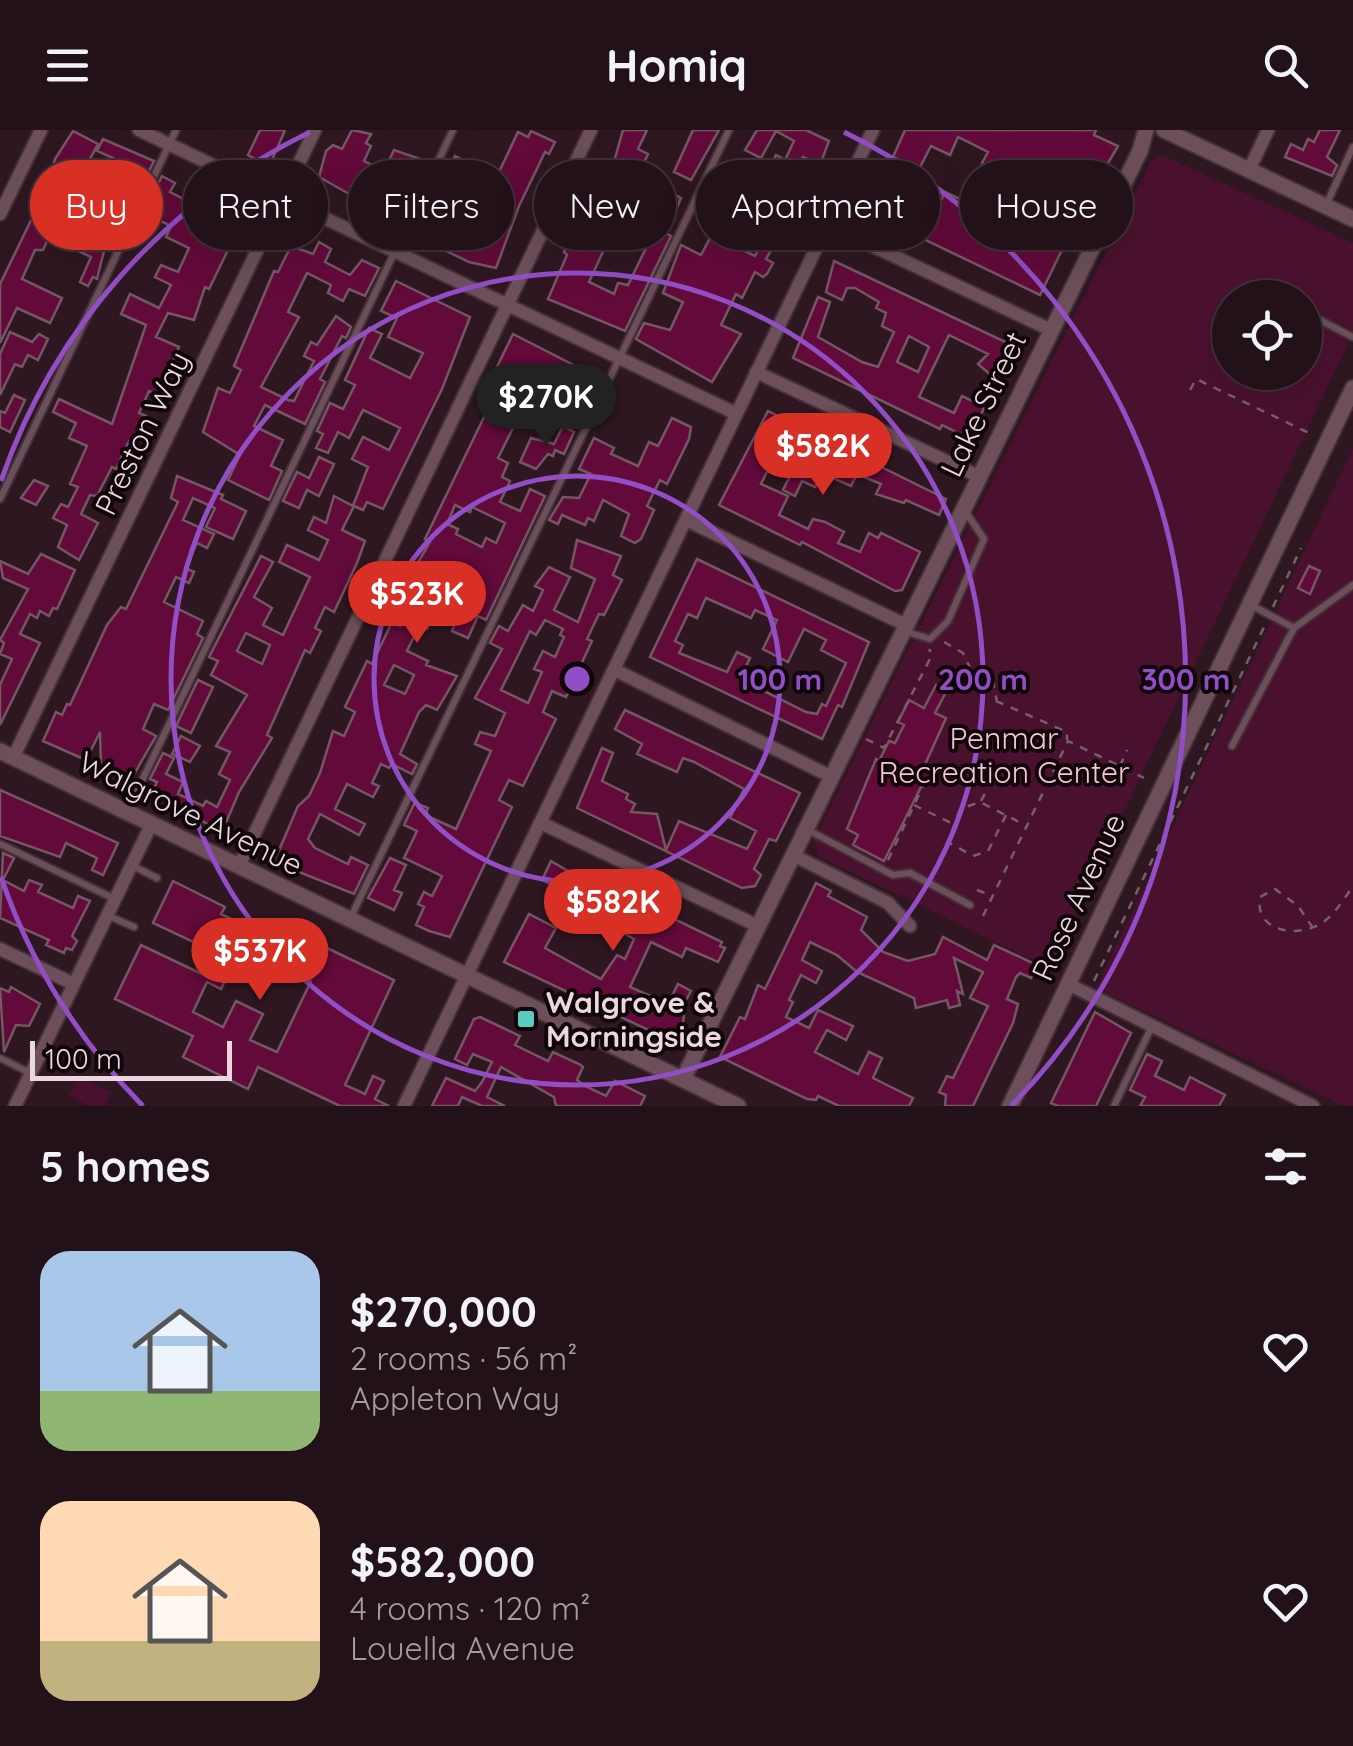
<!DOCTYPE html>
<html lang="en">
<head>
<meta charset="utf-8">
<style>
  :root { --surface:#231119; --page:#2b1a22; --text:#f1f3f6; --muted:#a39da2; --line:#403138; --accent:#d93025 }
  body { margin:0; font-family:Quicksand,sans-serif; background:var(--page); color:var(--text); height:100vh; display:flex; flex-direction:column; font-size:38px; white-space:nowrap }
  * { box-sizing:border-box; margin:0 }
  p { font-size:32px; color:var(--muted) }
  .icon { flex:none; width:55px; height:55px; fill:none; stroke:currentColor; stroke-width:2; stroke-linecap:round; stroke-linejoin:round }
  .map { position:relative; height:976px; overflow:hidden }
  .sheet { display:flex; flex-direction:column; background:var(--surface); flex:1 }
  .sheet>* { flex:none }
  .top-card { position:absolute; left:30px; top:30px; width:1295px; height:90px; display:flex; gap:20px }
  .tools { position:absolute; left:1212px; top:150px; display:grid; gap:20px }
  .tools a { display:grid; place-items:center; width:110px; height:110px; border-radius:50%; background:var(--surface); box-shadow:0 10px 40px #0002,0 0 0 2px var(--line); font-size:50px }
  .scale { position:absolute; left:30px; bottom:25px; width:202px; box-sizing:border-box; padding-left:10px; border:5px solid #ead8de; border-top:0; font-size:28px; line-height:35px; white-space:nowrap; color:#ead8de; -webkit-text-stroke:8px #10060a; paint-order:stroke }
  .price { position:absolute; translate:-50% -85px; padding:0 22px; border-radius:35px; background:var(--accent); color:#fff; font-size:32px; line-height:65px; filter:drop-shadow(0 2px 5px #0008) }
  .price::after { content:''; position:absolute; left:50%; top:60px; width:30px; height:22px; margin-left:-15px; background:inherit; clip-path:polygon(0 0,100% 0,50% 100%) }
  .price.on { background:#222; color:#fff }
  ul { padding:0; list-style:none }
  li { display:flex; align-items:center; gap:30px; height:250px; padding:0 40px }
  li span { display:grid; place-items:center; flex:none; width:280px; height:200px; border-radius:30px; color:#555 }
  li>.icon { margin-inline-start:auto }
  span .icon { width:120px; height:120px; fill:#fffc; stroke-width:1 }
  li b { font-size:42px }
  h2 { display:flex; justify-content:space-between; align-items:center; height:120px; padding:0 40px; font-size:42px }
  .pill { padding:0 35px; border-radius:45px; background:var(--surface); box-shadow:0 10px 40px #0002,0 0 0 2px var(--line); font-size:35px; line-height:90px }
  .pill.on { background:var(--accent); color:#fff }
  header { display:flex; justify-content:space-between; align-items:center; height:130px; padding:0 40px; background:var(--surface); font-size:45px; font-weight:700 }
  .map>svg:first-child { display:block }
</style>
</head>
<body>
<header><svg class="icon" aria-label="menu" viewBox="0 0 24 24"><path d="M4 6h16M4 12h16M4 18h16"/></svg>Homiq<svg class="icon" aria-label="search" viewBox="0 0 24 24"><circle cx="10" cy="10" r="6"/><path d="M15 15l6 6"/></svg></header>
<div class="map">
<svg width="1353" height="976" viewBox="0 0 1353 976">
  <rect width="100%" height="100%" fill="#2f1721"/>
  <path fill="#4a112e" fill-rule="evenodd" d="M1162 25 1353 113V204L1049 838 819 726 814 710 1152 30ZM1230 168H1305V242H1230Z
    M1353 319V976H1344L1096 858Z
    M79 947 111 962 104 976H90L69 966Z"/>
  <path fill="#620a3a" stroke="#745762" stroke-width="2.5" fill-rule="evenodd" d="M260 0H285L269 37 248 25Z
    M352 0 371 4 366 13 371 16 364 31 384 41 394 20 426 31 401 93 319 47 326 21 333 15 342 19Z
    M623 0H647L638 19 648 24 638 46 681 68 666 103 671 106 625 201 548 169 567 125 564 122 571 107 576 109 613 35ZM626 54 646 64 634 90 613 80ZM620 101 648 114 628 155 618 153 614 164 589 152 607 113 613 116Z
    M693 0H719L691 50 674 42Z
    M757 0H806L829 11 820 35 803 27 793 46 810 54 808 62 801 77 789 72 778 95 790 100 784 113 777 110 766 129 773 133 767 144 763 147 755 142 742 168 736 164 721 195 741 204 712 252 636 209 644 193 670 200 683 172 663 163 681 115 701 125 719 91 737 99 730 114 755 126 766 105 750 94 758 76 755 69 776 25 785 30 794 11 776 1 761 28 745 20Z
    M905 0H1096L1094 5 1118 16 1092 61 1034 34 1031 41 1012 32 1005 45 982 33 988 22 958 7 950 25 931 16 919 39 893 27Z
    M1320 0H1340L1327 27 1337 35 1332 46 1285 27 1291 14 1303 20 1308 9 1314 12Z
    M73 1 98 14 83 42 102 51 113 28 97 21 103 9 154 31 122 96 116 93 105 117 97 149 93 147 88 156 80 152 91 127 49 107 43 120H35L22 149 62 168 50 193 17 178 0 213V154L39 74 66 86 61 97 81 107 94 80 79 73 81 68 49 53 55 29Z
    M531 1 555 12 549 24 545 22 519 76 496 138 469 132 411 104 417 92 431 99 441 78 427 71 432 59 439 62 455 26 467 32 459 48 489 63 518 2 528 7ZM461 73 484 86 470 117 448 106Z
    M882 45 909 58 914 49 925 54 911 84 930 93 945 62 1031 102 1044 76 1051 79 1055 72 1079 85 1040 165 865 81Z
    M162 46 175 53 170 62 190 72 197 57 249 77 209 159 205 157 194 190 168 183 156 207 179 217 158 266 149 261 139 283 146 286 134 313 129 311 116 339 112 337 97 366 90 365 81 384 98 393 79 430 58 417 67 395 53 388 61 374 68 377 78 357 70 354 87 316 69 308 76 293 53 282 59 269 112 294 146 195 121 184 130 164 159 178 171 155 155 147 161 135 178 142 189 118 166 107 171 96 144 83Z
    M319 112 331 119 325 132 350 145 362 130 379 138 365 166 349 159 343 171 328 163 331 155 307 143 288 182 299 187 261 257 288 270 294 271 314 231 304 226 311 212 317 215 336 186 351 197 346 208 342 206 320 249 325 252 305 294 265 275 254 296 283 310 271 336 282 341 269 370 228 350 240 325 203 302 218 258 230 263 241 240 234 236 274 141 278 142 291 116 313 124Z
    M834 131 1014 216 998 249 1003 252 995 269 989 281 984 278 970 309 942 295 940 299 793 228 818 167 830 172 818 207 862 232 878 237 894 202 882 196 886 183 876 178 879 172 855 158H847L842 170 826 162ZM949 205 988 224 978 234 992 246 978 274 962 266 954 283 919 267ZM909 206 929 217 918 242 897 232Z
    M396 151 470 187 442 259 383 379 367 372 363 380 354 376 342 400 365 411 357 433 334 482 325 477 315 498 321 501 310 523 305 520 267 605 272 608 239 662 222 702 156 665 152 662 157 652 150 649 163 623 174 628 166 644 183 652 178 664 203 676 206 671 217 677 230 650 219 644 230 622 216 616 247 565 211 545 218 531 209 527 261 426 273 432 254 467 272 478 263 495 283 505 310 447 279 432 287 415 319 430 328 410 308 400 314 387 326 393 334 366 353 376 368 337 352 329 363 307 389 320 400 298 363 280 349 308 338 302 328 323 316 318 323 304 317 301 330 273 343 279 355 255 345 250 369 198 382 204 370 228 410 248 423 223 388 207 397 188 381 181ZM246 503 270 515 262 534 237 521Z
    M10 202 32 212 39 204 48 209 38 230 28 225 22 237 15 234 0 265V224Z
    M513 204 601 249 591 271 570 263 558 287 529 273 527 278 495 261 505 241 497 237Z
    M14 265 25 270 10 302 0 297V281L5 283Z
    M768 281 946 369 939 385 906 370 904 373 876 364 881 354 857 344 851 356 821 343 815 357 802 351 795 366 783 360 796 334 775 325 761 354 788 366 779 385 808 399 813 389 825 392 844 402 838 413 860 422 869 403 878 408 881 403 920 422 902 460 895 461 802 412 800 415 719 375Z
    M494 284 515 294 498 328 508 333 502 347 510 351 500 372 520 381 530 359 545 366 486 490 478 486 468 508 452 501 462 476 442 467 427 499 419 496 407 521 428 531 426 535 457 546 437 580 426 575 419 582 400 624 417 634 412 644 392 634 389 638 381 634 372 653 379 656 373 667 347 654 335 679 365 694 359 705 320 684 308 709 315 718 348 734 351 727 368 735 354 764 274 732 298 676 309 666 320 643 333 601 344 606 355 582 345 577 367 531 372 534 392 492 400 496 409 477 398 467 430 412 425 409 484 287 490 291ZM455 375 470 382 472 377 505 393 496 413 486 408 482 417 456 404 458 399 447 394ZM394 535 414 545 405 564 384 555Z
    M672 288 691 297 689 309 667 354 660 350 647 376 654 380 641 409 635 413 621 406 629 384 603 370 594 391 588 388 585 395 562 385 558 394 549 390 563 367 579 368 591 344 579 339 594 308 614 318 611 324 638 336 649 312 658 316Z
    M563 296 574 302 564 324 555 320 553 326 548 324 536 339 520 332 531 308 554 314Z
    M319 327 334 334 319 366 307 360 299 378 283 371 297 342 309 348Z
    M177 346 223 365 221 369 246 381 233 409 206 397 215 378 193 368 183 390 214 404 207 418 197 413 185 438 194 442 189 453 176 447 164 472 203 491 197 504 203 508 168 580 154 574 143 599 156 606 129 653 101 635 100 602 86 630 43 611 56 582 62 585 67 574 70 575 107 495 121 477 126 479 178 372 171 368Z
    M34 350 48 356 36 375 21 368Z
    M577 410 621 426 613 445 622 450 604 485 599 484 587 509 592 511 566 567 552 561 543 582 556 589 523 656 509 650 499 670 512 677 450 807 429 801 416 795 424 777 418 774 424 762 432 766 442 746 404 728 417 701 404 695 414 674H418L428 678 425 685 456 699 491 621 475 614 480 602 495 606 505 583 475 568 502 519 490 513 499 496 508 501 523 475 533 481 543 460 535 456 549 437 570 447 554 480 578 492 595 449 571 438ZM545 490 563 499 560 505 564 507 555 527 543 521 534 539 542 542 528 573 501 560 530 501 536 505Z
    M41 424 75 440 57 479 53 478 49 486 40 481 37 488 30 484 20 504 40 513 0 595V555L12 529 0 524 4 513 0 510 28 459 3 448 0 431 28 444Z
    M697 429 869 512 842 577 838 575 822 609 650 527ZM706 468 751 488 755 480 777 490 763 519 788 532 804 499 826 510 821 520 846 533 826 576 822 574 817 584 806 582 740 549 750 528 737 522 727 542 679 523 683 515 675 511 688 484 697 488Z
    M1309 436 1320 441 1310 464 1298 458Z
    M198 550 213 557 191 603 176 596Z
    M936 555 945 564 935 583 946 588 918 650 923 653 884 731 853 715 858 705 847 699 876 629 879 631 889 611 895 613 904 595 898 592 909 570 924 578Z
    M625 580 800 663 776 711 769 709 754 739 761 745 755 756 742 758 577 678 602 618 613 623 602 651 628 664 626 669 635 674 631 682 657 684 666 720 679 691 747 719 756 701 730 688 744 659 694 632 683 628 677 642 637 624 642 614 615 599Z
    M181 606 200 616 190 632 172 624Z
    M0 660 118 713 103 745 92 740 97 728 66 713 60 727 0 706Z
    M3 723 14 728 3 750 24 761 29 750 42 755 38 762 73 778 78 766 90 771 72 806 77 811 72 820 66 818 64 823 46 815 49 810 0 788Z
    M390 728 406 735 394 760 402 763 394 780 368 768Z
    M551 731 585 751 587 748 610 758 722 812 720 816 725 818 718 832 686 818 682 827 651 812 640 836 630 857 668 874 678 854 691 861 679 883 684 885 683 893 674 912 504 832 529 784 556 798 545 818 601 849 617 825 625 829 634 809 576 777 578 772 567 767 569 763 542 750Z
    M173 751 225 777 221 784 320 832 327 818 394 850 345 955 365 964 373 946 384 951 375 969 389 976H340L258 937 248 959 183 927 193 906 115 869 141 815 204 845 215 822 153 793ZM241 818 311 851 277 922 250 910 263 884 236 871 223 897 193 882 207 852 221 859Z
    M816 753 831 761 828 766 867 787 861 800 883 822 908 831 935 824 943 807 987 830 994 815 1037 835 1031 848 1020 843 1016 847 1007 869 1018 874 1013 893 973 976H945L946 965 939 962 947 946 953 948 988 876 970 868 983 842 954 828 963 864 957 861 960 875 949 878 947 870 916 878 914 868 857 842 837 825 810 812 802 830 822 841 816 853 801 845 789 870 793 872 786 887 809 898 818 880 853 896 846 910 827 900 815 922 858 944 869 922 882 928 873 948 913 968 909 976H839L818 966 816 970 807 969 720 927 740 887 745 889 758 855 765 859Z
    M11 857 40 874 29 896 16 895 4 922 0 858 9 862Z
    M1095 882 1131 903 1096 976H1058L1051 973Z
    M480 887 520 906 515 915 548 931 553 922 579 934 583 937 577 950 585 956 606 966 615 951 645 966 640 976H556L554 967 501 937 487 967 505 976H482L462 967 458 976H432L446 948 475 961 482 952 492 932 473 924 467 935 455 929 474 889Z
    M1147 924 1162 931 1155 946 1184 960 1190 947 1225 965 1219 976H1140L1145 967 1130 960Z"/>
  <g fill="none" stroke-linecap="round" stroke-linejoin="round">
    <g stroke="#453239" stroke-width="10">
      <path id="service" d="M1326 75 1353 17
        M1320 190 1353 207
        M0 369 176 0
        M1249 474 1294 498 1353 455
        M904 501 930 509 948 491 984 409 963 378
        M1232 616 1294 498
        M128 680 453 0
        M808 700 893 745 910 743 970 775
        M0 714 115 769
        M131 735 157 748
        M109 786 134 797
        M350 789 729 0
        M0 928 30 943
        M1114 976 1152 896"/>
    </g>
    <g stroke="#453239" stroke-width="16">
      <path id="minor" d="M139 0 735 283
        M1249 40 1268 0
        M0 84 41 0
        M828 95 1051 200
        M756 242 978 346
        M686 390 906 495
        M615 540 832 647
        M13 628 315 0
        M541 693 758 796
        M793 725 888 773 910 796
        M239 736 591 0
        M0 819 74 854
        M1068 854 1313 976
        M15 976 151 695
        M404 976 873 0"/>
    </g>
    <g stroke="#453239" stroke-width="19">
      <path id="tertiary" d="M1164 0 1353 89
        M0 621 738 976
        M683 949 1140 21 1146 0
        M1010 976 1353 258"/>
    </g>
    <path stroke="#766169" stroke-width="2.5" stroke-dasharray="8 8" stroke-linecap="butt" d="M1190 260 1196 249 1309 303
      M1273 477 1301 418
      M944 512 963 523 971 540 993 551 997 572
      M996 571 1067 602V610
      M866 609 884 618 932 525 929 519
      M1120 636 1127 620
      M981 671 989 656
      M914 675 951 693
      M1006 685 988 721 973 726 948 712 960 679 980 672 1025 695
      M888 730 926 650
      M977 760 990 765
      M983 786 1068 611 1144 648
      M1313 798 1298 776 1275 759 1260 767C1254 803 1299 808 1322 793 1335 784 1344 769 1353 756
      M1094 851 1266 493"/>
    <use href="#service" stroke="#6c4f5a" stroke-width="6"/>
    <use href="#minor" stroke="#6c4f5a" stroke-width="12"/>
    <use href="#tertiary" stroke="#6c4f5a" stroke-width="15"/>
  </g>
  <g fill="none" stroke="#914ec5" stroke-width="5">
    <circle cx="577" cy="549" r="203"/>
    <circle cx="577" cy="549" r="406"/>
    <path d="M143 976A609 609 0 0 1 1 747M1 351A609 609 0 0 1 310 2M844 2A609 609 0 0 1 1011 976"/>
  </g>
  <rect fill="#5acebe" stroke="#10060a" stroke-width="4" x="516" y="879" width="20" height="20" rx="5"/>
  <g text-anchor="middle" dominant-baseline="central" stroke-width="8" stroke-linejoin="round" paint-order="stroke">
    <g font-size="30" fill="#ead8de" stroke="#10060a">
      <text transform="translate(983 274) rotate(-64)">Lake Street</text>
      <text transform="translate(142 303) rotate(-64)">Preston Way</text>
      <text transform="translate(191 683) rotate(26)">Walgrove Avenue</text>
      <text transform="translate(1078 767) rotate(-65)">Rose Avenue</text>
    </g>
    <g font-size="30" fill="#f6c3d7" stroke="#10060a">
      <text x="1004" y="608">Penmar<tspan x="1004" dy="34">Recreation Center</tspan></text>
    </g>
    <g font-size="30" font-weight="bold" fill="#ead8de" stroke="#10060a" text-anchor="start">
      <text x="546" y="872">Walgrove &amp;<tspan x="546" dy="34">Morningside</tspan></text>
    </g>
  </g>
  <circle cx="577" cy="549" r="15" fill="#914ec5" stroke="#10060a" stroke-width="5"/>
  <g font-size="30" text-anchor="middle" font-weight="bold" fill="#914ec5" stroke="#10060a" stroke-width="8" stroke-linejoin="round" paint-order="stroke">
    <text x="780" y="560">100 m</text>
    <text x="983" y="560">200 m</text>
    <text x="1186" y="560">300 m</text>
  </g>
</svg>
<div class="tools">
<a><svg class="icon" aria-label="locate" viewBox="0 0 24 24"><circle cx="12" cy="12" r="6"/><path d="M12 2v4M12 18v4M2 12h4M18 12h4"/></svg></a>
</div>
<div class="scale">100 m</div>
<b class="price on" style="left:546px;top:319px">$270K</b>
<b class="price" style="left:823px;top:368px">$582K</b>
<b class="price" style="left:417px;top:516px">$523K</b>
<b class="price" style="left:613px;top:824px">$582K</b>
<b class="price" style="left:260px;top:873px">$537K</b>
<div class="top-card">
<a class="pill on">Buy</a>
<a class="pill">Rent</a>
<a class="pill">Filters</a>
<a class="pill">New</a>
<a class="pill">Apartment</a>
<a class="pill">House</a>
</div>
</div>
<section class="sheet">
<h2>5 homes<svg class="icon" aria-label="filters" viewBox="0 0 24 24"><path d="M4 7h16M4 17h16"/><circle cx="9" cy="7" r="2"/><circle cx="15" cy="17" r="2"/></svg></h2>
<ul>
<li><span style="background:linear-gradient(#a9c7e8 70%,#8fb573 0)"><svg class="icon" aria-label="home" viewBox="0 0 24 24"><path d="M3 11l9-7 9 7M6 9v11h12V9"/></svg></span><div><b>$270,000</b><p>2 rooms · 56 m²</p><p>Appleton Way</p></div><svg class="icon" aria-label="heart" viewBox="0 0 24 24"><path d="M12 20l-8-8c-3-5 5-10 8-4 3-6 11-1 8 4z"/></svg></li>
<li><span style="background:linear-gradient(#ffd9b3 70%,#c2b280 0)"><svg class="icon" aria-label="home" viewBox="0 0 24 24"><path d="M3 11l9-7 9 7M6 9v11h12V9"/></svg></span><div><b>$582,000</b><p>4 rooms · 120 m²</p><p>Louella Avenue</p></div><svg class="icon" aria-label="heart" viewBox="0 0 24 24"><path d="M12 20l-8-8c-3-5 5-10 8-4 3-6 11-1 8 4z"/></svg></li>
</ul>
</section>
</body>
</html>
